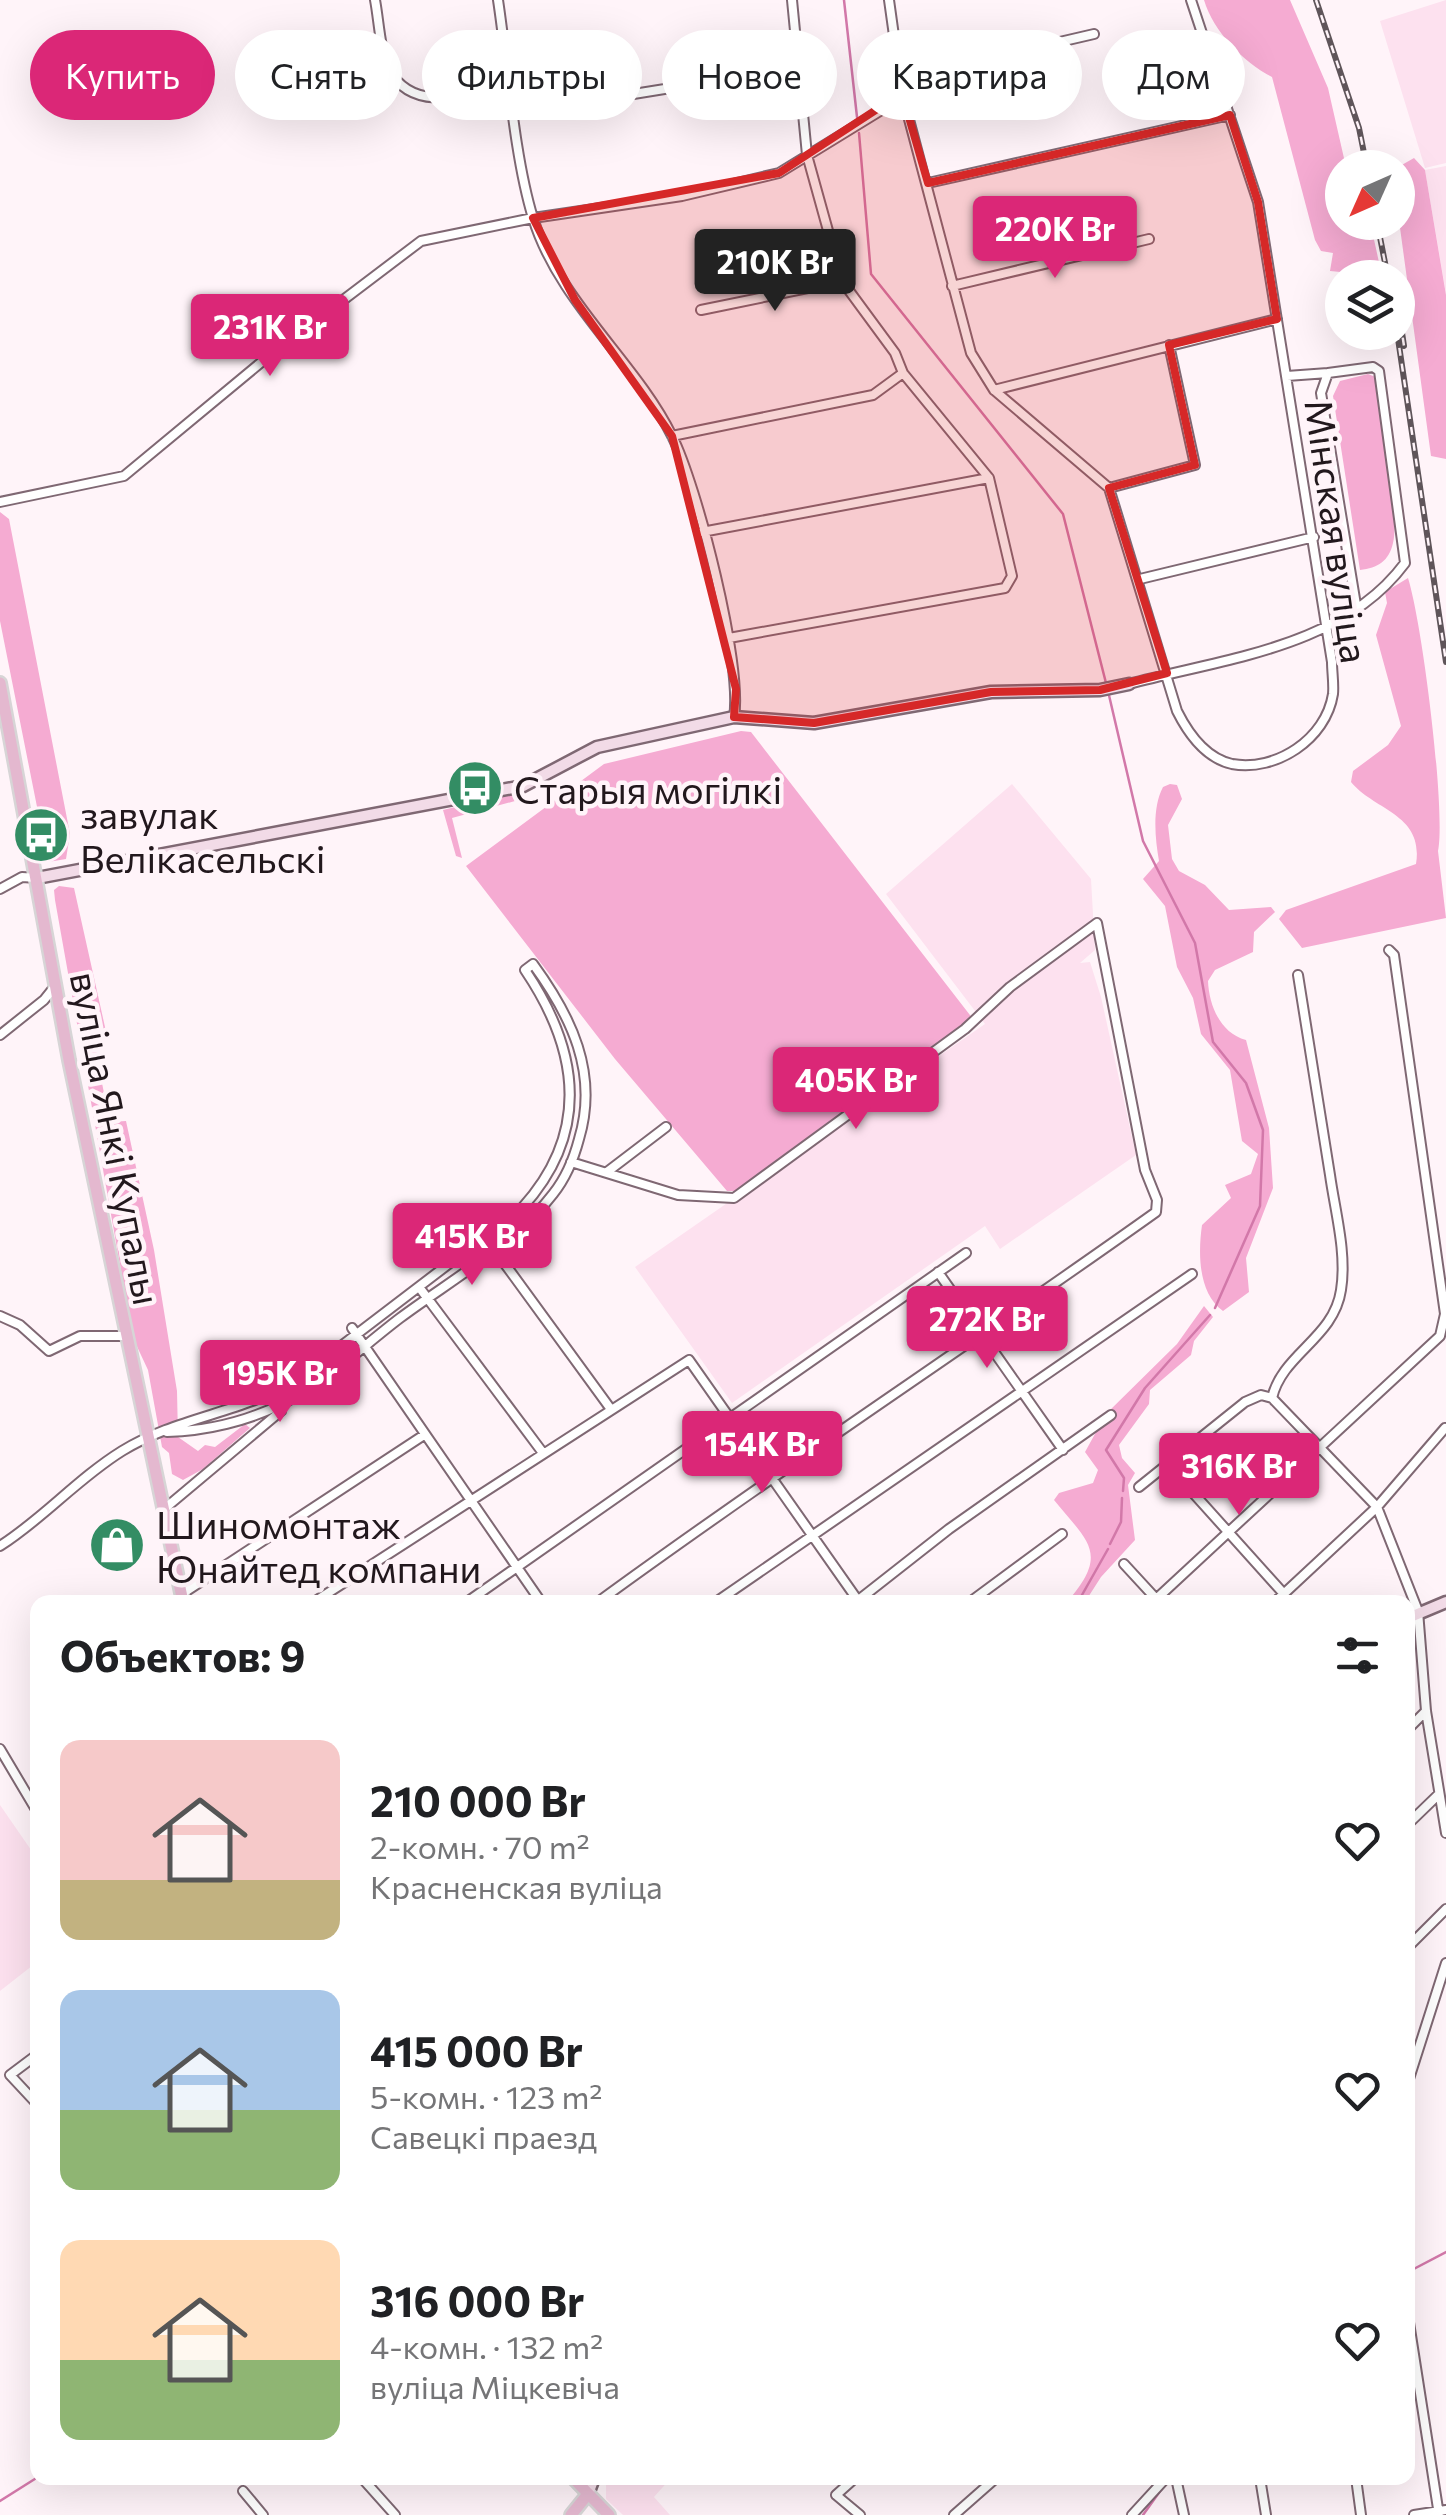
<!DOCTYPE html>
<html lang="ru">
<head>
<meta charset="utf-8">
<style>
  :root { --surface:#fff; --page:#f6f6f6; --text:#202124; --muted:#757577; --accent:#db2777 }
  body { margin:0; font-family:Commissioner,sans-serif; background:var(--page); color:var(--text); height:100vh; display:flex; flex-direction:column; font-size:38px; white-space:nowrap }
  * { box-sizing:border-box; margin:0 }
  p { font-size:32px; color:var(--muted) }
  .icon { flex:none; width:55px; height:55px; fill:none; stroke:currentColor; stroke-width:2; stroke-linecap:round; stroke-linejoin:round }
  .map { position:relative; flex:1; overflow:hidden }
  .details { position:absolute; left:30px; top:1595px; width:1385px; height:890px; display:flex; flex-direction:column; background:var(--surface); border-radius:20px; box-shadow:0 10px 40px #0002 }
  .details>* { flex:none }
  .hud { position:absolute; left:30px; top:30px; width:1388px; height:90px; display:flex; gap:20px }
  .needle { width:65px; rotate:225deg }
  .fabs { position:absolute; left:1325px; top:150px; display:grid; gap:20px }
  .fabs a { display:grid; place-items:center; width:90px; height:90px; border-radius:50%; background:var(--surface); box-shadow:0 10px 40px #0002; font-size:50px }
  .price { position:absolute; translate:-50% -85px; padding:0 22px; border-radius:10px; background:var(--accent); color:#fff; font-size:32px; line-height:65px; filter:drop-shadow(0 2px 5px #0008) }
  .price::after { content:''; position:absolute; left:50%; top:60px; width:30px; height:22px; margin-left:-15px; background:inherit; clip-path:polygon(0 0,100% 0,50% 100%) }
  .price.active { background:#222; color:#fff }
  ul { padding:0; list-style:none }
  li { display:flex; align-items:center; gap:30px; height:250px; padding:0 30px }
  li span { display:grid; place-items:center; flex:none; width:280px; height:200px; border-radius:20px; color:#555 }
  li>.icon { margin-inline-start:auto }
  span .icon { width:120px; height:120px; fill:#fffc; stroke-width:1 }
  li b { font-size:42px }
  h2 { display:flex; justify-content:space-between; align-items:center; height:120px; padding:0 30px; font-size:42px }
  .pill { padding:0 35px; border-radius:45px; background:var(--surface); box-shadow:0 10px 40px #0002; font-size:35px; line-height:90px }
  .pill.active { background:var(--accent); color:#fff }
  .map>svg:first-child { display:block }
</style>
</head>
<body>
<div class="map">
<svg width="1446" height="2515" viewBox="0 0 1446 2515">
  <rect width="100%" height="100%" fill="#fff4f9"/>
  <path fill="#fde1ef" d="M1446 0V163L1425 168 1380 21Z
    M1446 166V294L1425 170Z
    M1012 784 1091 879 1095 950 1080 963 1090 962 1101 997 1136 1155 1000 1249 985 1226 732 1403 635 1267 985 1024 886 894Z
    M0 1805 38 1860 37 1962 0 1991Z
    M606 2478H671L654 2497 670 2515H623L606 2499Z"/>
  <path fill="#f5abd2" d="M1204 0H1290L1328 88 1346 167 1342 168V222L1361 223 1373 235 1382 276 1330 271 1333 253 1321 251 1315 240 1272 77C1243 62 1213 31 1204 0Z
    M1414 158 1425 170 1446 295V459L1431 456 1398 213 1400 166Z
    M1368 374 1378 378C1382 412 1400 515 1393 543 1389 561 1378 568 1360 570L1333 396 1340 381Z
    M0 512 9 519 70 834 66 859 48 862 0 621Z
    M1408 578C1423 626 1446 813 1438 851L1446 918 1302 948 1279 919 1286 910 1416 864C1424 814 1375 811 1351 782L1353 771 1388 745 1401 726 1376 635 1387 603 1385 592Z
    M741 731 751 732 973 1019 738 1191H727L615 1059 466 866 604 764Z
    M1170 784 1177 785 1182 799 1168 825 1172 859 1179 871 1205 885 1229 910 1271 907 1275 912 1254 932 1253 952 1215 970 1208 981C1209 1005 1220 1033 1246 1040L1269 1128 1273 1188 1246 1258 1249 1292 1223 1311C1198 1293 1198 1253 1202 1225L1231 1198 1225 1185 1251 1174 1258 1154 1242 1141 1230 1070 1201 1034 1193 998 1177 967 1165 906 1143 879 1159 861C1155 838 1152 808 1163 787Z
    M511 793 515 801 452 818 462 858 456 856 443 810Z
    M59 886 74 888 107 1036 96 1054 110 1122 126 1121 154 1250 177 1391 178 1437 198 1451 205 1445 215 1447 245 1424 250 1428 203 1469 183 1480 172 1474 169 1453 162 1447 148 1370 133 1338 55 900 54 890Z
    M1204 1306 1213 1317 1194 1341 1191 1355 1150 1390 1149 1404 1119 1445 1122 1458 1135 1473 1128 1485 1135 1540 1101 1577 1085 1602H1067C1110 1553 1088 1542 1054 1500L1059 1493 1093 1483 1098 1470 1085 1452 1106 1414 1177 1344Z"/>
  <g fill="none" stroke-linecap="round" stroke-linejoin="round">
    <path stroke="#d278a9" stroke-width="2.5" d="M844 0 857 117
      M859 133 871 274 1063 514 1106 683
      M1108 691 1143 841 1195 943 1213 1042 1246 1083 1263 1130 1260 1206 1215 1308
      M1123 1491 1124 1478 1106 1450 1145 1388 1210 1315
      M1110 1544 1121 1522 1122 1498
      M1078 1602 1108 1549
      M1408 2272 1446 2252
      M0 2501 38 2477
      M1143 2515 1163 2487"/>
    <g stroke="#7f6873" stroke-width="12">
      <path id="street" d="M375 0C379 21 380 51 389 69 413 116 472 93 511 85
        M498 0C508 66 514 156 533 218 559 303 636 362 672 436 697 485 743 665 734 717
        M889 0 902 93 971 353 994 390 1109 488 1177 711C1188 733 1205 758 1232 764 1276 772 1326 739 1333 694 1334 684 1332 672 1332 662L1258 202 1191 0
        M615 97 801 67
        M928 183 1230 115
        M952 286 1149 239
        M701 310 842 281
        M1287 376 1328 373
        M994 390 1277 319
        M672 436 873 395 903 373
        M1109 488 1195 465 1169 345
        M0 502 124 476 264 360 421 241 533 218 682 196 779 173 893 103 931 72 1094 34
        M702 532 989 478
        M1140 579 1314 537
        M729 638 1005 588 1012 576 989 478 903 373 895 353 842 281 807 155 792 0
        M1129 684C1225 658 1342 648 1405 563L1379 371 1373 367 1328 373 1321 393 1357 611
        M0 889 22 877 37 878
        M0 1035 44 1000 56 985
        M571 1162 678 1195 734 1198 965 1029 1010 987 1097 923 1145 1170 1157 1200 1156 1212C971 1344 781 1468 598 1602
        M607 1172 666 1127
        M494 1249 610 1408
        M938 1272 1063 1450
        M419 1287 543 1453
        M0 1316 20 1325 49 1351 80 1336H125
        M352 1328 541 1602
        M1272 1398 1377 1507 1418 1611 1426 1711 1446 1833
        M1272 1398C1282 1354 1334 1338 1341 1290 1347 1253 1335 1211 1330 1175 1319 1108 1309 1042 1298 975
        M1168 1465 1284 1594
        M1139 1487 1245 1402 1261 1395 1272 1398
        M163 1510 281 1411 268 1381
        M0 1546C44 1518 77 1479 122 1451 175 1418 240 1413 294 1382L522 1208C591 1132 579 1050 525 970L533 964C571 1016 599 1073 579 1139 574 1158 565 1179 553 1194 514 1245 451 1280 400 1318 363 1346 326 1382 284 1403 248 1421 206 1431 167 1432
        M1124 1564 1159 1602
        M182 1594 424 1435
        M314 1602 689 1360 859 1602
        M467 1602 966 1253
        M716 1602 1192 1274
        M856 1602 949 1529 1111 1415
        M970 1602 1062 1534
        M1153 1602 1440 1336 1445 1314 1394 955 1389 950
        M1275 1602 1377 1507 1445 1428
        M1408 1729 1426 1711
        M0 1749 38 1813
        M1408 1824 1438 1795
        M1408 1947 1446 1909
        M38 2054 10 2075 38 2105
        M1408 2082 1446 1963
        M1408 2316 1439 2515
        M362 2478 395 2515
        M855 2478 836 2495 860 2515
        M1176 2478 1184 2515
        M1260 2478 1266 2515
        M1356 2478 1361 2515
        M243 2491 263 2515
        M954 2515 996 2478
        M1132 2515 1166 2478
        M1414 2515 1446 2510"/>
    </g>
    <g stroke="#7f6873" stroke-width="15">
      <path id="secondary" d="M37 878 523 786 597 747 734 717 814 723 991 692 1100 690 1129 684
        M1408 1618 1446 1602
        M588 2494 594 2478"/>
    </g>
    <g stroke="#d7d5d6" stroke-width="16">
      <path id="primary" d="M0 683 69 1060 183 1602
        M573 2478 609 2515
        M571 2515 588 2494"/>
    </g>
    <use href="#street" stroke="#fff" stroke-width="8"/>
    <use href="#secondary" stroke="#f2dbe7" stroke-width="10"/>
    <use href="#primary" stroke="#e4b8cf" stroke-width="11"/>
    <g stroke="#5f555a" stroke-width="6">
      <path id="rail" d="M1316 0 1359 128 1367 168
        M1377 222 1388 278
        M1398 306 1404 346
        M1397 332 1446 662"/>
    </g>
    <use href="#rail" stroke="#fff4f9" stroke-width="2.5" stroke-dasharray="8" stroke-linecap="butt"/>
  </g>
  <path fill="#d62828" fill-opacity="0.2" stroke="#d62828" stroke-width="8" stroke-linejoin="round" d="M902 93 928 183 1230 115 1258 202 1277 319 1169 345 1195 465 1109 488 1167 673 1100 690 991 692 814 723 734 717 736 689 672 436 575 300 533 218 779 173Z"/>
  <defs>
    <g id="bus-disc" transform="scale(2.875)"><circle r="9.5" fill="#338d64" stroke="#fff4f9"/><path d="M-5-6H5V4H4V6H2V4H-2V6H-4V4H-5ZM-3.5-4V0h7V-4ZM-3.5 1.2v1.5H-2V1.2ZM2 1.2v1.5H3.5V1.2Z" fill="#fff"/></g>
    <g id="shop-disc" transform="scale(2.875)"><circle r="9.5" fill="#338d64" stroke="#fff4f9"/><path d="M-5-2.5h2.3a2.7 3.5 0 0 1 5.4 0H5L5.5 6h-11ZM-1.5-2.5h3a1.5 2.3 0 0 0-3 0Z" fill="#fff"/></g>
  </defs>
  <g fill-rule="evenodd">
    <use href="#bus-disc" x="475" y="788"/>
    <use href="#bus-disc" x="41" y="835"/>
    <use href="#shop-disc" x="117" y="1545"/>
  </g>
  <g text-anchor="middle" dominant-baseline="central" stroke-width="9" stroke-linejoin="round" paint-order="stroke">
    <g font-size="38" fill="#22181d" stroke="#fff4f9">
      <text transform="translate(1338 531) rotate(82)">Мінская вуліца</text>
      <text transform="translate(117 1138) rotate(79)">вуліца Янкі Купалы</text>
    </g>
    <g font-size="38" fill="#22181d" stroke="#fff4f9" text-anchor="start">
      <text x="514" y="788">Старыя могілкі</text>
      <text x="80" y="813">завулак<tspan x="80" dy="44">Велікасельскі</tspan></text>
      <text x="156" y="1523">Шиномонтаж<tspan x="156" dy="44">Юнайтед компани</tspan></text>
    </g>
  </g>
</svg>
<div class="fabs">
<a><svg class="needle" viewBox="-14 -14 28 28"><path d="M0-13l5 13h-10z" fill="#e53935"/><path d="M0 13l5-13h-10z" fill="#757577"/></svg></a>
<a><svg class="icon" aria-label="layers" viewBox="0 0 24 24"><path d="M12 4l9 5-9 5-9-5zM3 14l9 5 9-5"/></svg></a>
</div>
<b class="price" style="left:1055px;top:281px">220K Br</b>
<b class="price active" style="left:775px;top:314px">210K Br</b>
<b class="price" style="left:270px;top:379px">231K Br</b>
<b class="price" style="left:856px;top:1132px">405K Br</b>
<b class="price" style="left:472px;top:1288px">415K Br</b>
<b class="price" style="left:987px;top:1371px">272K Br</b>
<b class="price" style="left:280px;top:1425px">195K Br</b>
<b class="price" style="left:762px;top:1496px">154K Br</b>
<b class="price" style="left:1239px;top:1518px">316K Br</b>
<div class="hud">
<a class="pill active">Купить</a>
<a class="pill">Снять</a>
<a class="pill">Фильтры</a>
<a class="pill">Новое</a>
<a class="pill">Квартира</a>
<a class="pill">Дом</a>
</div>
<section class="details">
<h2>Объектов: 9<svg class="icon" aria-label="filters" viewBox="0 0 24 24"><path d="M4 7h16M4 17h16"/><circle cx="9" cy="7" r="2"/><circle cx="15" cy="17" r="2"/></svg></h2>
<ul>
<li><span style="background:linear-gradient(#f6c9c9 70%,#c2b280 0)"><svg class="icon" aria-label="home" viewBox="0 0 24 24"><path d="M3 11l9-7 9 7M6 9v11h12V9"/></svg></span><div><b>210 000 Br</b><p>2-комн. · 70 m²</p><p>Красненская вуліца</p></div><svg class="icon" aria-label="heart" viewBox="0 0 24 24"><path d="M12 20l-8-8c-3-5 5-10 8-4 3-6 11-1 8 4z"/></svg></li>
<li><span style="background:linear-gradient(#a9c7e8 60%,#8fb573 0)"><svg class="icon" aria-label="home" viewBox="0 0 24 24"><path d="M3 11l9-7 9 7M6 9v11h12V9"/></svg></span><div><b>415 000 Br</b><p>5-комн. · 123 m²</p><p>Савецкі праезд</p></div><svg class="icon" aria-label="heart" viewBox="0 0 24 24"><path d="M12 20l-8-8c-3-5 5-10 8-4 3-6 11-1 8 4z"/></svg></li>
<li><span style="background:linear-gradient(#ffd9b3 60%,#8fb573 0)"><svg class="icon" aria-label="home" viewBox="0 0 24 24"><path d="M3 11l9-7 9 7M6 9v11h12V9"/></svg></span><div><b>316 000 Br</b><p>4-комн. · 132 m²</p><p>вуліца Міцкевіча</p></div><svg class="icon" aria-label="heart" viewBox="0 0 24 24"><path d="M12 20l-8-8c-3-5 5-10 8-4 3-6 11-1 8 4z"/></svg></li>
</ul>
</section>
</div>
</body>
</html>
